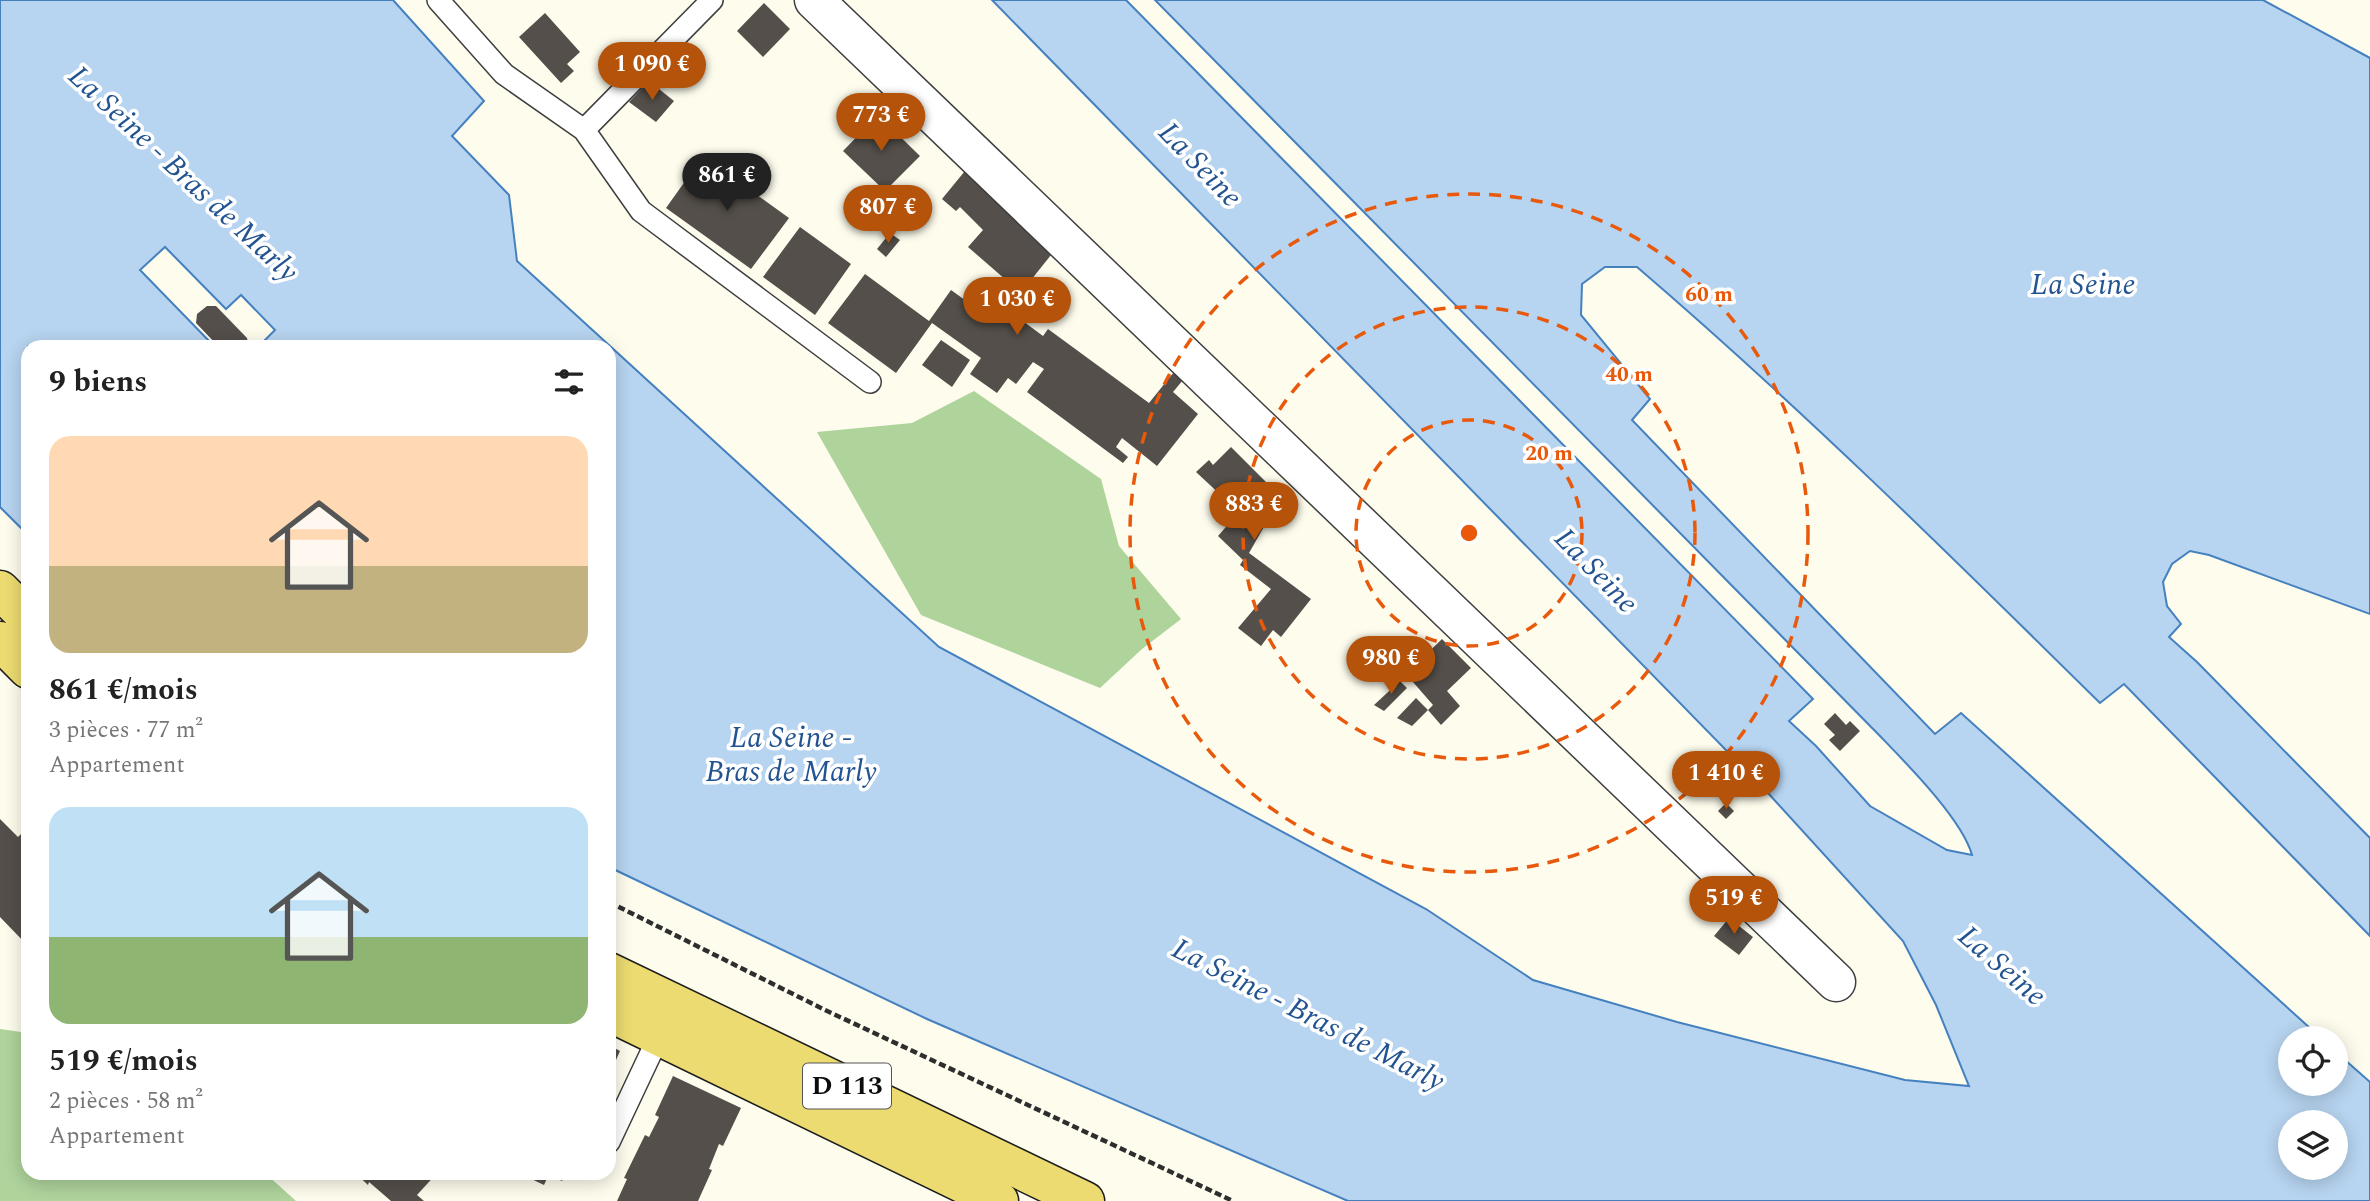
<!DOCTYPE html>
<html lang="fr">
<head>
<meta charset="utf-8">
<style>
  :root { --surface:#fff; --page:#f2f2f2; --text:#222; --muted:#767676; --accent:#b45309 }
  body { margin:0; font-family:Spectral,serif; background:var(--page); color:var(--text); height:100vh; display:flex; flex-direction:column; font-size:26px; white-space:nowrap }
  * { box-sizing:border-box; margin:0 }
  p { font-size:23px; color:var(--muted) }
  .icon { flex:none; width:38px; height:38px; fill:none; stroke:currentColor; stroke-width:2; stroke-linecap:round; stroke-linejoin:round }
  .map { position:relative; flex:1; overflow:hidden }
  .drawer { position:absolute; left:21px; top:340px; width:595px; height:840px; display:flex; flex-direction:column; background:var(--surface); border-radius:21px; box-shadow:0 4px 18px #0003 }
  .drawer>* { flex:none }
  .tools { position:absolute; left:2278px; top:1026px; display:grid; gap:14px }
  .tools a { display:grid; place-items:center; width:70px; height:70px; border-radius:50%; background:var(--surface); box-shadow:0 4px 18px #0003; font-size:35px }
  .price { position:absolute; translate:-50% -60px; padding:0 16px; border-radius:24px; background:var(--accent); color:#fff; font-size:23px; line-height:46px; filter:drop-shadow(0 2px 4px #0008) }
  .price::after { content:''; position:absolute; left:50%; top:42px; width:21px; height:16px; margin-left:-10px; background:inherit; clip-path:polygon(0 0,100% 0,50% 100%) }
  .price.active { background:#222; color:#fff }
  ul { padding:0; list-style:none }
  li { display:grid; align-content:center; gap:14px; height:371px; padding:0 28px }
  li span { display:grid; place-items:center; height:217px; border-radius:21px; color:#555 }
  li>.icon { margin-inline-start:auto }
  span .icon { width:126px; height:126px; fill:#fffc; stroke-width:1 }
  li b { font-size:30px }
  h2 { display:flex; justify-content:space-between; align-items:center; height:84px; padding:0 28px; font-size:30px }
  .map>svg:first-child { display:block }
</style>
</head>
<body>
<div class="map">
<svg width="2370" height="1201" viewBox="0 0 2370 1201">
  <rect width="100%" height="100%" fill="#fdfced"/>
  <path fill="#aed39b" d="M974 391 1101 479 1119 546 1181 619 1142 649 1100 688 921 615 817 432 912 423Z
    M0 1029 28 1033V1172L265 1173 296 1201H0Z"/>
  <path fill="#b7d4f0" stroke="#4580bf" stroke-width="2" fill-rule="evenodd" d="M0 0H393L484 101 452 136 509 195 517 261 939 647 1426 909 1533 980 1677 1022 1905 1080 1969 1086 1936 1005 1903 941 1768 793 992 0H1126L1813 699 1789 721 1816 746 1870 806 1947 850 1972 855C1962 819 1906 763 1879 735L1155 0H2263L2370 58V614L2209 555 2190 551 2172 564 2163 582 2167 606 2181 624 2169 637 2197 662 2370 838V936L2124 684 2100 703C1949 554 1798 405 1637 267H1605L1582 284 1581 315 1650 399 1632 420 1935 734 1961 713 2321 1038H2291V1083H2336V1052L2370 1082V1201H1348L927 1019 609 867V346H259L275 330 241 295 226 309 165 247 140 270 214 346H28V535L0 507ZM2291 1122H2336V1167H2291Z"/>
  <path fill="#544f4a" d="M764 3 790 29 763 57 737 31Z
    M545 13 580 52 567 64 574 71 561 83 519 37Z
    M649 81 674 101 656 122 629 102Z
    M878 115 920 156 885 191 843 151Z
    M703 156 789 218 751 269 666 208Z
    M969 166 1052 250 1049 254 1051 255 1015 300 1019 304 1012 313 1043 336 1048 329 1149 403 1174 372 1183 380 1173 392 1198 414 1157 466 1122 438 1116 447 1128 457 1123 463 1027 392 1044 369 1033 362 1016 384 1008 378 997 393 970 374 981 358 932 323 896 373 828 323 865 274 929 321 951 290 980 311 1006 280 968 247 983 230 960 207 956 211 942 199Z
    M800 227 851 264 815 315 763 277Z
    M890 233 900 240 886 257 877 249Z
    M207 306H216L247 338 249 346H218L196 323 197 314Z
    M941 340 970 360 952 387 922 365Z
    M1231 447 1281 497 1249 553 1311 599 1281 637 1273 630 1261 646 1238 628 1271 589 1240 565 1243 560 1218 536 1239 512 1196 472 1209 460 1213 465Z
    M1442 639 1471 668 1447 691 1460 706 1441 725 1428 710 1433 705 1406 674Z
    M1400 681 1407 688 1384 711 1374 705Z
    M1416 698 1428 710 1412 726 1397 718Z
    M1835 713 1846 725 1850 721 1860 731 1840 751 1829 740 1835 735 1824 724Z
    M1726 803 1734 811 1726 819 1718 811Z
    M0 819 18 837 28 827V946L0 917Z
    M1729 918 1753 937 1739 955 1714 936Z
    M609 1045 620 1051 609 1076Z
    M673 1076 741 1108 723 1146 719 1144 709 1169 712 1170 698 1201H617L627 1179 624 1178 645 1135 649 1137 659 1117 655 1115Z
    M354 1172H438L417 1195 424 1201H391L369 1182 368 1185Z
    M522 1172H566L562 1181 549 1174 544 1185 523 1175Z"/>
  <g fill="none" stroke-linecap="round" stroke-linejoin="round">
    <g stroke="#3f3f3f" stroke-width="24">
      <path id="service" d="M438 0 504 74 584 130 641 211 870 382
        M584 130 712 0
        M609 1142 659 1036"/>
    </g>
    <g stroke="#3f3f3f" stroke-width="41">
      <path id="minor" d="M814 0 1836 982"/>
    </g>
    <g stroke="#1d1d1d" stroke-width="41">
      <path id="primary" d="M0 590 28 618
        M0 641 28 669
        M609 972 1085 1201
        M609 1012 999 1201"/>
    </g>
    <path stroke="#2e2e2e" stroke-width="4.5" stroke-dasharray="7 3.5" stroke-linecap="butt" d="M609 902 825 1010 1233 1201"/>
    <use href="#service" stroke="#fff" stroke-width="21"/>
    <use href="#minor" stroke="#fff" stroke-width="38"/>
    <use href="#primary" stroke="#ebdb70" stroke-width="38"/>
  </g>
  <g fill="none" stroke="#e8590c" stroke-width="3.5" stroke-dasharray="12 9">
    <circle cx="1469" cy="533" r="113"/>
    <circle cx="1469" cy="533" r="226"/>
    <circle cx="1469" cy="533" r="339"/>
  </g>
  <g text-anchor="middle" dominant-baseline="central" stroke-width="7" stroke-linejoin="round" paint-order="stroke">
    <rect fill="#fff" stroke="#555" stroke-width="2" x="803" y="1063.5" width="88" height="45" rx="5"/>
    <g font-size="26" font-weight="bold" fill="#0c0c0c">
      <text x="847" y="1086">D 113</text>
    </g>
    <g font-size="30" font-style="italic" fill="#235491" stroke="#fff">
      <text transform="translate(1200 165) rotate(46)">La Seine</text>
      <text transform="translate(183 174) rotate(43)">La Seine - Bras de Marly</text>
      <text x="2083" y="285">La Seine</text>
      <text transform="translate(1596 571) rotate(46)">La Seine</text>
      <text x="791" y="738">La Seine -<tspan x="791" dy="34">Bras de Marly</tspan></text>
      <text transform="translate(2002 966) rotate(41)">La Seine</text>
      <text transform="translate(1308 1015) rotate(27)">La Seine - Bras de Marly</text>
    </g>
  </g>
  <circle cx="1469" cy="533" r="10" fill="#e8590c" stroke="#fff" stroke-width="3.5"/>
  <g font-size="21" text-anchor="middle" font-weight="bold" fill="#e8590c" stroke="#fff" stroke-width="7" stroke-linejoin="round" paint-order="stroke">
    <text x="1709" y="301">60 m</text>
    <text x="1629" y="381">40 m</text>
    <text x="1549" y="460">20 m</text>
  </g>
</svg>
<div class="tools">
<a><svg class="icon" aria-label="locate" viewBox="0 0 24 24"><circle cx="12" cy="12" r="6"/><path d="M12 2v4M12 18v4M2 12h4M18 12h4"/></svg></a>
<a><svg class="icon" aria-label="layers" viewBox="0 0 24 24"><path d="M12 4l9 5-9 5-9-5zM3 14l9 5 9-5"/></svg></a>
</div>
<b class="price" style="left:652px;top:102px">1 090 €</b>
<b class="price" style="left:881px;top:153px">773 €</b>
<b class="price active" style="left:727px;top:213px">861 €</b>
<b class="price" style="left:888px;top:245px">807 €</b>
<b class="price" style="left:1017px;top:337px">1 030 €</b>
<b class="price" style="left:1254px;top:542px">883 €</b>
<b class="price" style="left:1391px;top:696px">980 €</b>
<b class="price" style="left:1726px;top:811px">1 410 €</b>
<b class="price" style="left:1734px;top:936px">519 €</b>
<section class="drawer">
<h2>9 biens<svg class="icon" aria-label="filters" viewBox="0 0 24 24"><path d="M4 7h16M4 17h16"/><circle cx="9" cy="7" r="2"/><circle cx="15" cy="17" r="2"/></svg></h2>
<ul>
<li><span style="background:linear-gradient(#ffd9b3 60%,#c2b280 0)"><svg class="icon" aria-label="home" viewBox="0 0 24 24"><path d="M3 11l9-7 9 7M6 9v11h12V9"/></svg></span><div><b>861 €/mois</b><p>3 pièces · 77 m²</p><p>Appartement</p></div></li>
<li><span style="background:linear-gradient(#bfe0f5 60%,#8fb573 0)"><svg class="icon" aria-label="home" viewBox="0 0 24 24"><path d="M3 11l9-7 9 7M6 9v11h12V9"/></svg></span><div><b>519 €/mois</b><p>2 pièces · 58 m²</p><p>Appartement</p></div></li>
</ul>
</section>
</div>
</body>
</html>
